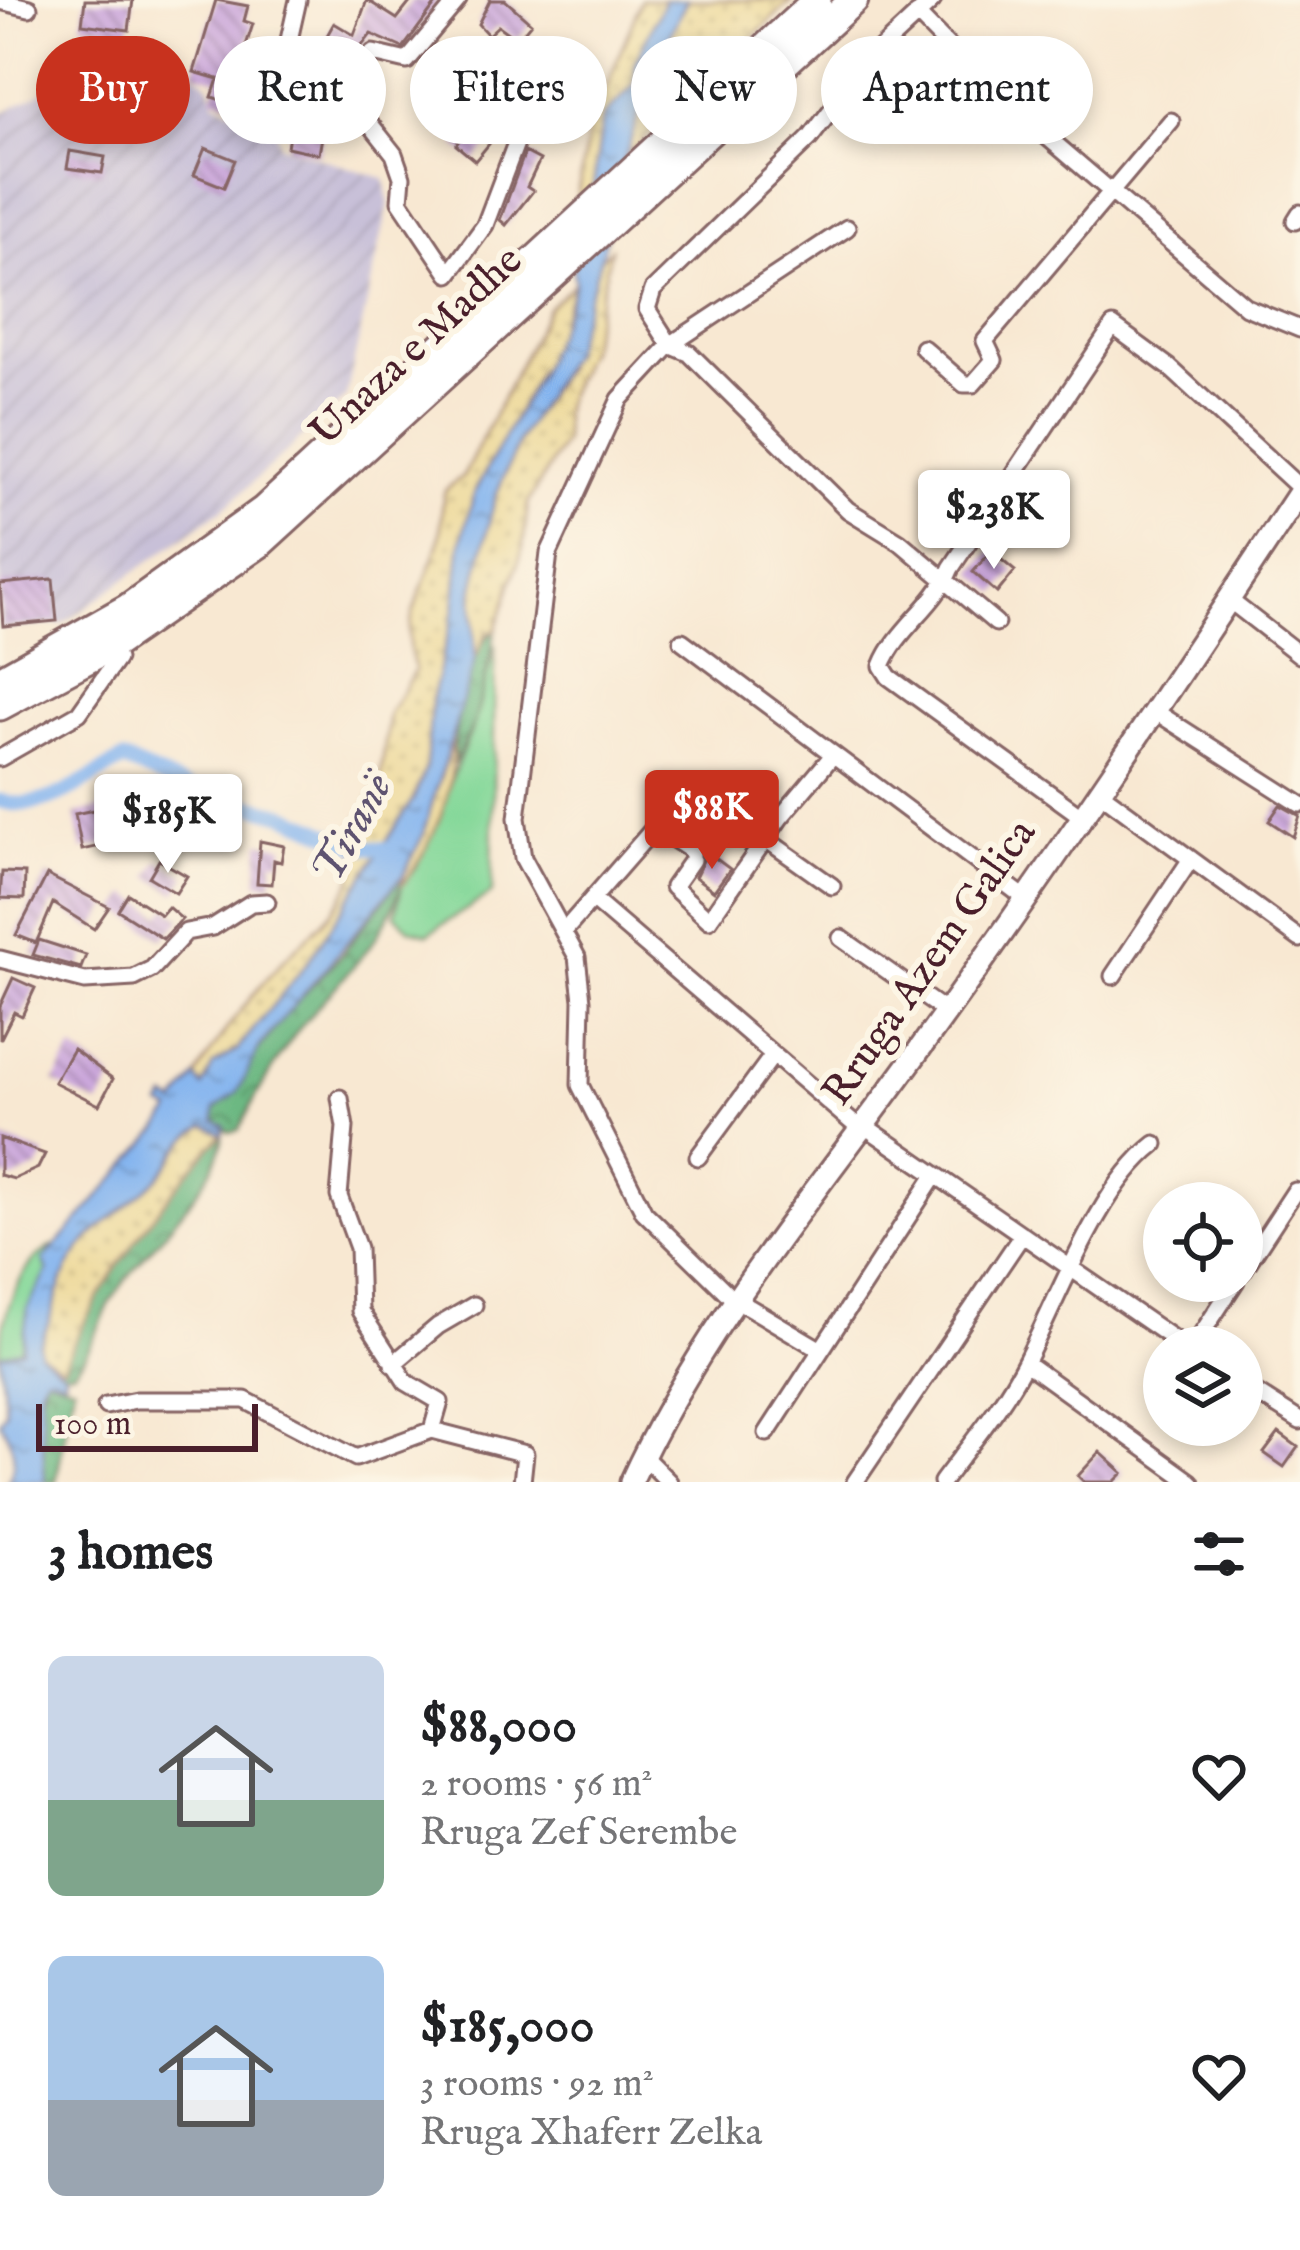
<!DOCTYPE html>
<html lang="en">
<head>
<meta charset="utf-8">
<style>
  :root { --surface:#fff; --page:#f6f6f6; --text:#202124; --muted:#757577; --accent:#c8321e }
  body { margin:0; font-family:"IM FELL English",serif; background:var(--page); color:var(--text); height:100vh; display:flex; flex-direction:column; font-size:45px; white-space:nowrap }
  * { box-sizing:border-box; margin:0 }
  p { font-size:39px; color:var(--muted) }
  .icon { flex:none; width:66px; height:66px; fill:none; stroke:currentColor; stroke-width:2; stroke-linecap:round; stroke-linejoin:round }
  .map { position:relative; height:1482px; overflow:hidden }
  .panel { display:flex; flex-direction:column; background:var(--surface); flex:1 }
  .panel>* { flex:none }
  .banner { position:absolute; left:36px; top:36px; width:1230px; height:108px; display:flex; gap:24px }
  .tools { position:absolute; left:1143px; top:1182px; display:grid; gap:24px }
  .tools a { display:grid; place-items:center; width:120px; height:120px; border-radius:50%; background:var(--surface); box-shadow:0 6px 18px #0003; font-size:60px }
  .scale { position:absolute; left:36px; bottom:30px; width:222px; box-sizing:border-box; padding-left:12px; border:6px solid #4a1f2b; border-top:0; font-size:33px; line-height:42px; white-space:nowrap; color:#4a1f2b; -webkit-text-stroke:9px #fcf5e5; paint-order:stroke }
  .price { position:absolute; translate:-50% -102px; padding:0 27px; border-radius:12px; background:#fff; color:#222; font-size:39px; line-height:78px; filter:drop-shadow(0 3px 6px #0008) }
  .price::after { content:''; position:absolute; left:50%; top:72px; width:36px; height:27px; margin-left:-18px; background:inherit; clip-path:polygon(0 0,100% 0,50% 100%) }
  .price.on { background:var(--accent); color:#fff }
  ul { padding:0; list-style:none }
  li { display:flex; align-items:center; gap:36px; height:300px; padding:0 48px }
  li span { display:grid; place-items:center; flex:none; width:336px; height:240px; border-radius:18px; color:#555 }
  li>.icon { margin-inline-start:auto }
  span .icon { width:144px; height:144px; fill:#fffc; stroke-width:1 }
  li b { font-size:51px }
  h2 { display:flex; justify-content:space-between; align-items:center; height:144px; padding:0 48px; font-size:51px }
  .tag { padding:0 42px; border-radius:54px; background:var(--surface); box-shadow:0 6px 18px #0003; font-size:42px; line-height:108px }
  .tag.on { background:var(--accent); color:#fff }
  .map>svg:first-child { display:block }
</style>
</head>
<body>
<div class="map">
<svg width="1300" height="1482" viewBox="0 0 1300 1482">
  <defs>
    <pattern id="industrial-furrows" width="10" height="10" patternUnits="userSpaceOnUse" patternTransform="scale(3)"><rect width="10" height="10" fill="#c8c0d8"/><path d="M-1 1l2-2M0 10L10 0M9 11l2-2" fill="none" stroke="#ada5ba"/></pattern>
    <pattern id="forest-crowns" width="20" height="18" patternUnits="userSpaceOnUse" patternTransform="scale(3)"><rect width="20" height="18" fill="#6cb882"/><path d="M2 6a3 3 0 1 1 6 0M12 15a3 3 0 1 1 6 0" fill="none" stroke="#5b956b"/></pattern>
    <pattern id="sand-dots" width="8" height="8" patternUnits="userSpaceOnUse" patternTransform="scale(3)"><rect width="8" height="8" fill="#eeda9e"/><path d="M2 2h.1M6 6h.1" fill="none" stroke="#cebb88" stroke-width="1.8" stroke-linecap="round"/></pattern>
    <pattern id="water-ripples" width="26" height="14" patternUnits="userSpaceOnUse" patternTransform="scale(3)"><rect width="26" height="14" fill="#83b4ef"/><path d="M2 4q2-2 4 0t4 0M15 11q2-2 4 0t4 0" fill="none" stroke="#6d92c2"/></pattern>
    <pattern id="building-back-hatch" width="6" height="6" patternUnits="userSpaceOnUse" patternTransform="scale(3)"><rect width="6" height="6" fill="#cba7db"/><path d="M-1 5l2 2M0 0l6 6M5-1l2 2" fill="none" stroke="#a787b2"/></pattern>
  </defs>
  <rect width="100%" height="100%" fill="#fcf5e5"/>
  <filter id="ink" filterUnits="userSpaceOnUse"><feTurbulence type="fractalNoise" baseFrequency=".00833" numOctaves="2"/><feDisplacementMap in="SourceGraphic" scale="24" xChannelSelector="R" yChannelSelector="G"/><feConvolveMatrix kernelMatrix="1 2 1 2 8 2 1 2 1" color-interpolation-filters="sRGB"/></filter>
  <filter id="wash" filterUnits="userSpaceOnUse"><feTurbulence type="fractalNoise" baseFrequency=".004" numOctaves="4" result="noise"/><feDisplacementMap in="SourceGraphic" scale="48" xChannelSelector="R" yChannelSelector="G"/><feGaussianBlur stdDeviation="2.7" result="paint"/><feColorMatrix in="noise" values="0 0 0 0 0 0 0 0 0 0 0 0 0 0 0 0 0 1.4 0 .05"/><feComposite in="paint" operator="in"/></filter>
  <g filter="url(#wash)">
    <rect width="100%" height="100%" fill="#f8e8d2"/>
    <path fill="url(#industrial-furrows)" d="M79 58 196 74 209 85 215 102 276 132 280 145 385 179 389 203 346 397 229 504 63 624 0 629V114L39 94Z"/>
    <path fill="#85d89a" stroke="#687c62" stroke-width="3" d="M495 644 492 893 428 934 410 929 395 915 402 886 416 867 475 721Z
      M56 1245 44 1260 48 1271 21 1351 0 1355C0 1320 19 1260 56 1245Z"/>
    <path fill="url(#forest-crowns)" stroke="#5b6c56" stroke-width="3" d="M496 630 475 721 455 762C450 735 471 642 496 630Z
      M404 874C391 932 352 968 313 1012 283 1046 259 1089 239 1130L230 1132 214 1121 215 1109 287 1012 343 953Z
      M222 1134C226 1176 137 1258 114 1297 99 1321 93 1350 73 1371L60 1372C91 1285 160 1201 222 1134Z
      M45 1376 74 1385 56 1482H45L39 1410Z"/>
    <path fill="url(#sand-dots)" stroke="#9c7c64" stroke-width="3" d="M641 0H665L640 54 635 84 603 117 593 187 576 202 588 133Z
      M687 0H792L625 157 655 64Z
      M611 249 589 347 563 405 564 441 528 503 523 548 496 630 486 634 475 660 473 592 495 497 525 429 563 370 601 259Z
      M575 283 550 351 475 491 461 542 454 610 432 698 426 768 406 816 308 962 237 1050 213 1065 203 1088 196 1077C220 1035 248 998 281 963 308 934 344 909 356 868 359 857 353 844 352 831L380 782 389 714 415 670C397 625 424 591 437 548 443 530 440 509 445 490L464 475 548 308Z
      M451 740C459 788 431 848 402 886 411 836 442 791 451 740Z
      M206 1126 222 1134C159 1203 101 1282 62 1367L39 1353C41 1315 66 1253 96 1226 115 1210 138 1198 156 1180 175 1161 178 1139 206 1126Z"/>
    <path fill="url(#water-ripples)" stroke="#666a8d" stroke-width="3" d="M665 0H687L655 65 625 157 604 248 571 352 519 440 495 497 473 592 475 660 422 837 404 874 260 1046 238 1092 215 1109V1121L225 1126 222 1134 206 1126C178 1139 175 1161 156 1180 125 1211 91 1227 69 1266 57 1287 49 1331 39 1344L40 1353 65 1373 64 1380 45 1376 40 1388 45 1482H7C20 1460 12 1441 0 1422L6 1411 0 1355 22 1349 28 1307 48 1271 43 1260 160 1128 172 1111 162 1106 166 1098 176 1103 196 1077 203 1087 213 1065 237 1050 308 962 414 798 426 768 432 698 454 610 461 542 475 491 538 375 568 306 575 283 570 246 593 187 603 117 635 84V62Z"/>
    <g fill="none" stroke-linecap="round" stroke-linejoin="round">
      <path stroke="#83b4ef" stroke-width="15" d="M0 801C45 814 83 781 123 760L192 790 283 814 358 846 393 850"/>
    </g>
    <g id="blocks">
      <path fill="url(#building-back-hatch)" d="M85 0H133L129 30 82 24Z
        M216 0 248 6 244 21 253 24 237 73 265 90 286 114 275 123 260 106 257 112 229 96 227 102 212 97 218 79 194 72Z
        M367 0 397 19 412 0H439L403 48 371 34 343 70 320 48 334 23 354 35Z
        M490 0H505L531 23 517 40 498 26 488 35 478 24Z
        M85 64 143 72 134 132 76 123Z
        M485 101 498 109 479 136 489 144 475 161 456 145Z
        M292 117 324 125 319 154 287 147Z
        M205 148 235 160 224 187 194 175Z
        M70 151 105 157 102 173 67 168Z
        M525 152 540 160 527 187 533 191 506 225 500 220Z
        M991 551 1015 571 997 593 973 572Z
        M53 579 57 621 3 626 0 584Z
        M1280 805 1300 816 1293 837 1269 821Z
        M112 806 119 842 82 850 75 814Z
        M260 841 284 846 281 862 274 860 272 884 257 883Z
        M707 852 730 869 714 891 695 877Z
        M159 860 187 876 176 893 149 877Z
        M2 872 25 873 24 899 0 898Z
        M47 875 109 907 94 929 53 903 36 943 16 935Z
        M128 894 161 915 168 907 182 919 163 939 118 910Z
        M39 940 86 955 81 968 33 955Z
        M13 978 35 988 22 1016 14 1012 0 1040V1006Z
        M73 1049 113 1079 99 1105 54 1082Z
        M0 1138 45 1154 38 1168 14 1179 0 1175Z
        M1279 1433 1298 1447 1284 1467 1264 1453Z
        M1100 1452 1123 1473 1114 1482H1084L1078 1476Z"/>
    </g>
  </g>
  <g filter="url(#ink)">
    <use href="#blocks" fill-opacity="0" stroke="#876565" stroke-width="3"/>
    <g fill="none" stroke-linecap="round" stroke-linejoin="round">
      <g stroke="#876565" stroke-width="21">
        <path id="street" d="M298 0 289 40 293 50 333 77 394 154 402 177 400 201 449 274 485 225 527 114 560 63
          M0 1 29 8
          M917 14 983 82 1246 307 1300 329
          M343 88 373 53 407 61 458 0
          M1295 221 1300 213
          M670 345 647 309 653 290 810 138 870 59 933 0
          M670 345 689 353 848 510 900 542 996 623
          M923 348 964 384H973L994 360 985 341 1171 121
          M1228 599 1300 655
          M682 641 1025 898
          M1153 710 1300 804
          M0 758 79 713 117 659
          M1098 791 1300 939
          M1081 816 889 677 882 666C897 628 935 607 951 568L1113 326 1169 367 1300 488
          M767 840 832 886
          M592 899 854 1124 872 1131 1185 1347
          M566 929 655 827 692 851V860L673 887 709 920 780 818 833 755
          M841 938 946 1012
          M0 959 85 981 134 978 152 969 186 932 213 927 251 903 267 902
          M1113 976 1191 859
          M340 1098 345 1127 339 1196 358 1248 360 1311 406 1382 440 1402 432 1430
          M698 1157 773 1055
          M1242 1272 1295 1191
          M1193 1347 1236 1281
          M821 1350 730 1296 644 1212 580 1085 582 1000 577 957 523 858 517 818 549 553 620 399 670 345 847 228
          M1026 1363 1191 1482
          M393 1364 438 1326 474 1305
          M1242 1384 1300 1421
          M106 1406 136 1400H245L356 1458 432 1430 525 1454 522 1482
          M767 1433 934 1177
          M643 1456 669 1482
          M855 1482 1022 1235
          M942 1482C971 1443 1005 1403 1027 1359 1059 1297 1099 1187 1155 1144"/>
      </g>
      <g stroke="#876565" stroke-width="27">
        <path id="secondary" d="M631 1482C702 1326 820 1188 919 1050 1051 868 1176 680 1300 492"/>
      </g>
      <g stroke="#876565" stroke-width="33">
        <path id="highway" d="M0 680 128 608 264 510 817 0
          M0 706 112 646 259 544 854 0"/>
      </g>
      <use href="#street" stroke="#fff" stroke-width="15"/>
      <use href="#secondary" stroke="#fff" stroke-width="21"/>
      <use href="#highway" stroke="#fff" stroke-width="27"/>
    </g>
  </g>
  <g text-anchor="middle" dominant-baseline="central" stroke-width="12" stroke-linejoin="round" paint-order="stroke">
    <g font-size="42" fill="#4a1f2b" stroke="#fcf5e5">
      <text transform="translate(417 347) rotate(-43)">Unaza e Madhe</text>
      <text transform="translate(930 963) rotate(-55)">Rruga Azem Galica</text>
    </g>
    <g font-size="45" font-style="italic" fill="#5e5370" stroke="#fcf5e5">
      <text transform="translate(353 829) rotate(-61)">Tiranë</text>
    </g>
  </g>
</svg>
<div class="tools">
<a><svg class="icon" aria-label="locate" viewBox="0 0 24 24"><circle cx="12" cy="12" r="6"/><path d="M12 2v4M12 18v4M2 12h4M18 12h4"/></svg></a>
<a><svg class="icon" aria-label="layers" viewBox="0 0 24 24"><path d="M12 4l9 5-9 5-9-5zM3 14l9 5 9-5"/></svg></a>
</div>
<div class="scale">100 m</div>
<b class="price" style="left:994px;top:572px">$238K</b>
<b class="price on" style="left:712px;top:872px">$88K</b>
<b class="price" style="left:168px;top:876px">$185K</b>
<div class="banner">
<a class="tag on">Buy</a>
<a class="tag">Rent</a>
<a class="tag">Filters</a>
<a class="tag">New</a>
<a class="tag">Apartment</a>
</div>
</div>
<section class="panel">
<h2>3 homes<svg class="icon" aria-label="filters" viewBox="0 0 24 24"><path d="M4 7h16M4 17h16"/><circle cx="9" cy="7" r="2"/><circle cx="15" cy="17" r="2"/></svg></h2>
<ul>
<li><span style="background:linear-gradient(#c9d6e8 60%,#7fa58c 0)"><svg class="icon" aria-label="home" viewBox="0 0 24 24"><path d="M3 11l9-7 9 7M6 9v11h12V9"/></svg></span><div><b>$88,000</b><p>2 rooms · 56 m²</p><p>Rruga Zef Serembe</p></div><svg class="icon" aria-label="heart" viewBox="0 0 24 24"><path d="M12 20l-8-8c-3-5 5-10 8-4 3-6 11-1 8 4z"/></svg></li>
<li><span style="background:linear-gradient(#a9c7e8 60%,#9aa5b1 0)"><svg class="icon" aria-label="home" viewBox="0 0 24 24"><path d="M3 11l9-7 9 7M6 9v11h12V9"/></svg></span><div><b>$185,000</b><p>3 rooms · 92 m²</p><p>Rruga Xhaferr Zelka</p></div><svg class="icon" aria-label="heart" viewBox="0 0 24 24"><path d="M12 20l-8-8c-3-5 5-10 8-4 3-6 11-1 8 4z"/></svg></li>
</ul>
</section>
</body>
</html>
